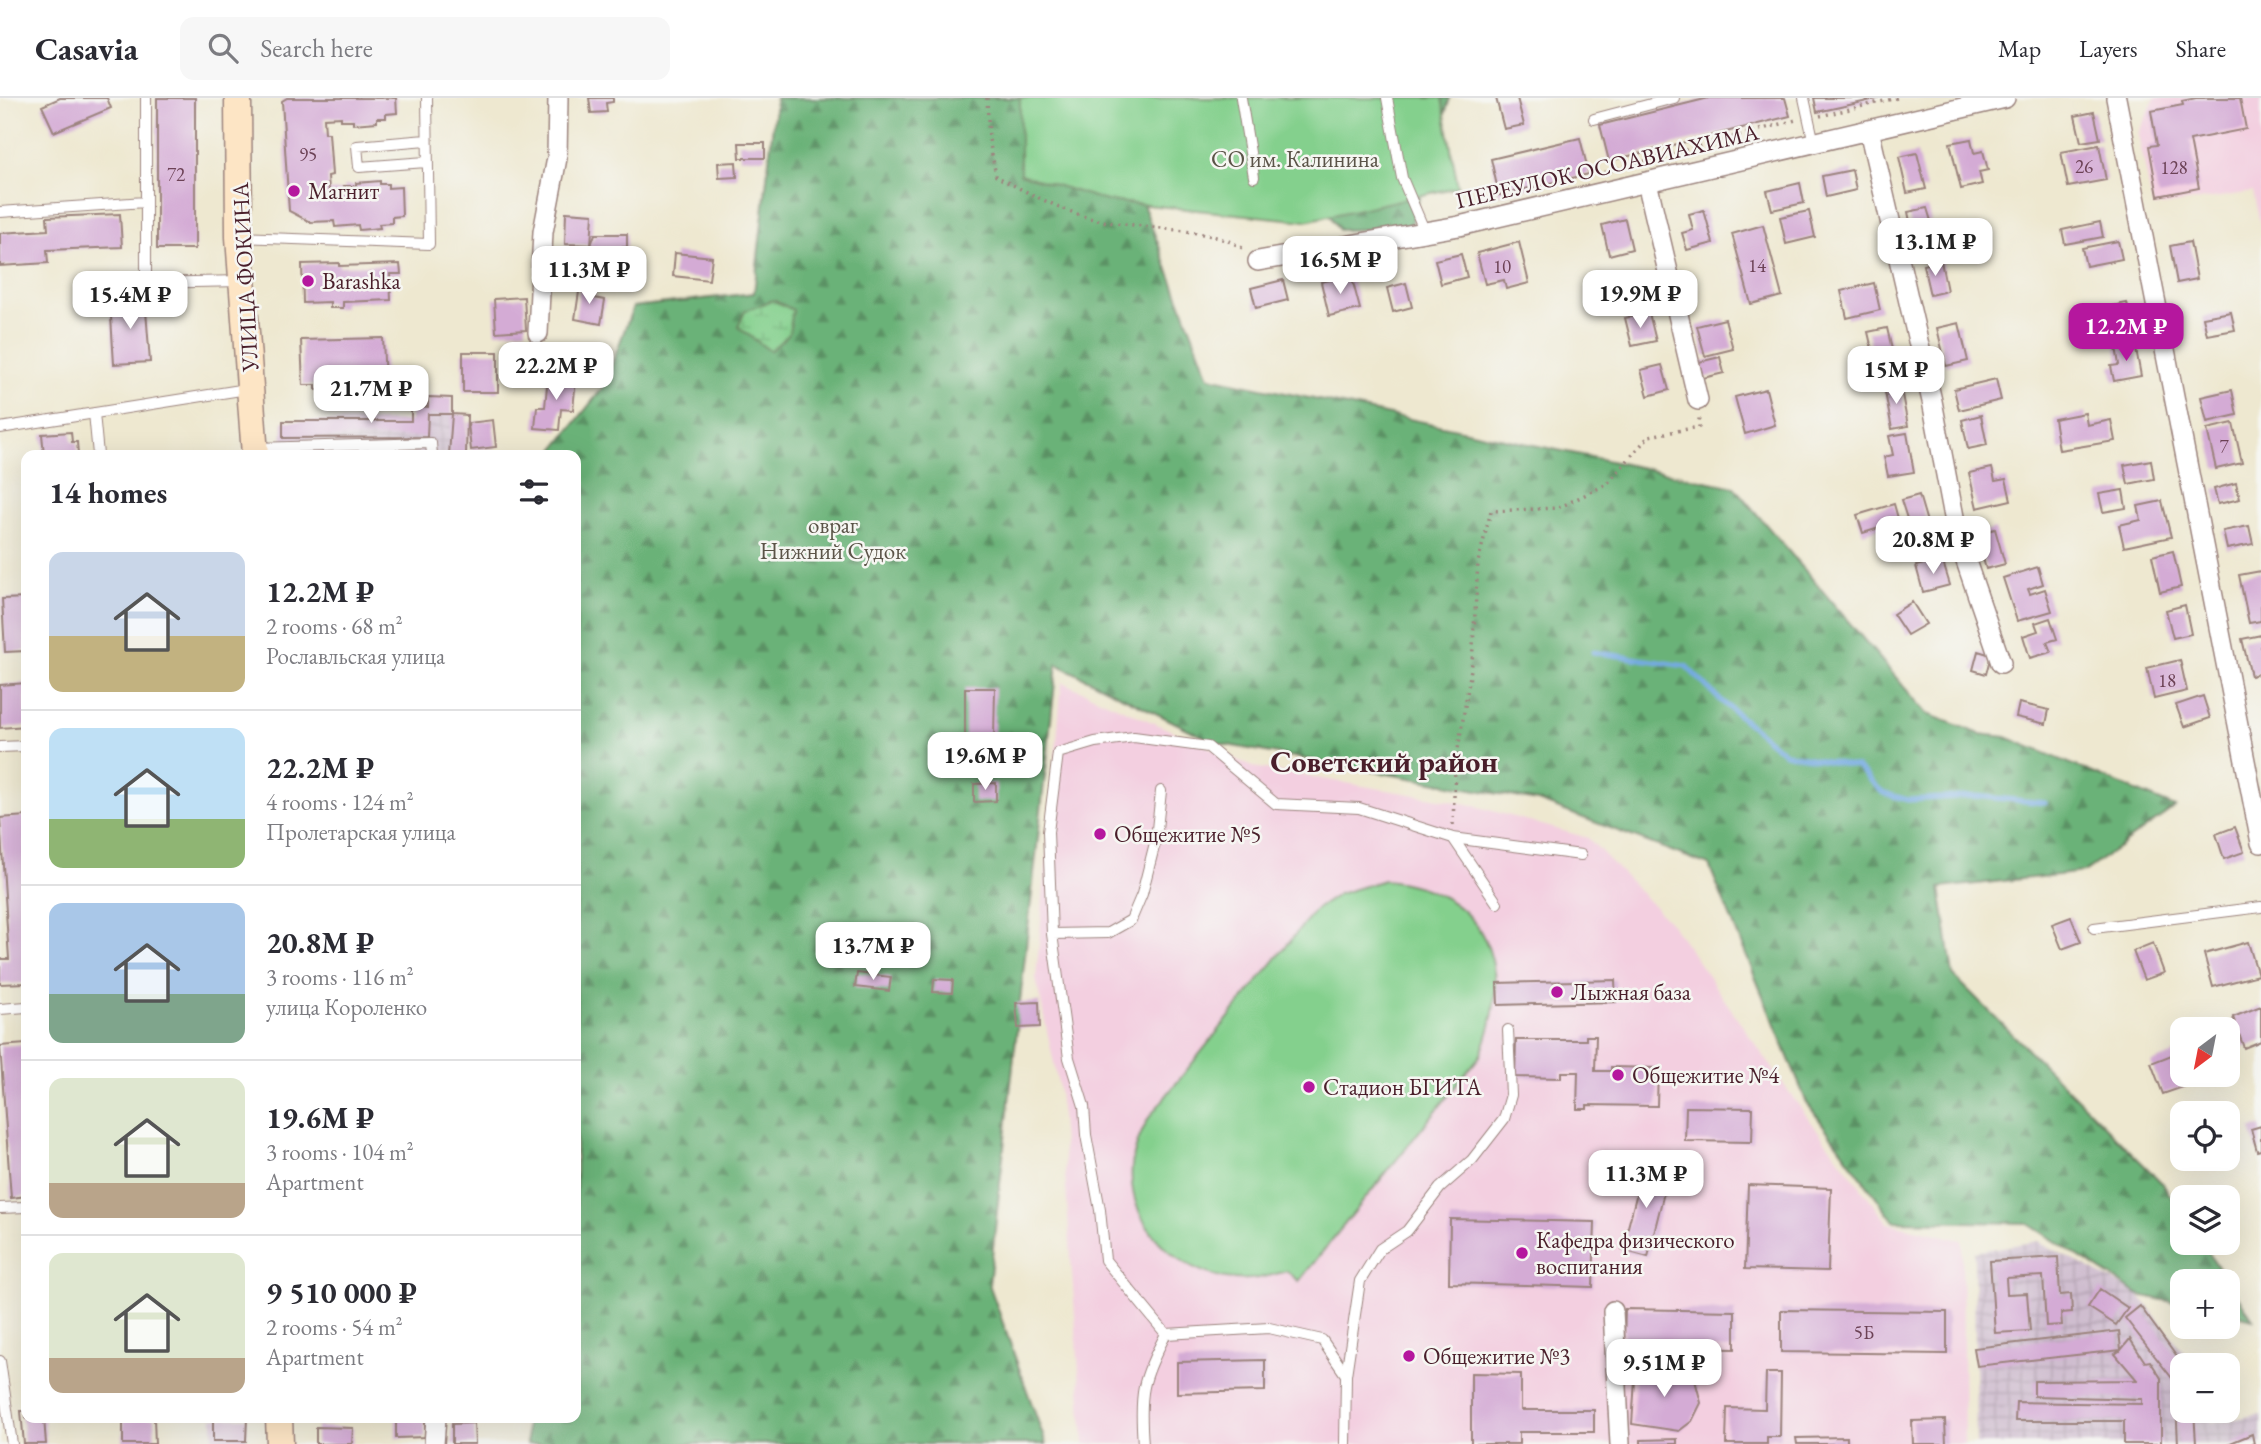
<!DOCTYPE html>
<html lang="en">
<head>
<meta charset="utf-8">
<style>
  :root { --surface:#fff; --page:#f7f7f7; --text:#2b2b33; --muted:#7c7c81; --line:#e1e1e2; --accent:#b5179e }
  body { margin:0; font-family:"EB Garamond",serif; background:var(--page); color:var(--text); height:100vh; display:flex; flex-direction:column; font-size:26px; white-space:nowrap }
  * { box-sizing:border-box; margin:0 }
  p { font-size:23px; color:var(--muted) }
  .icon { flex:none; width:38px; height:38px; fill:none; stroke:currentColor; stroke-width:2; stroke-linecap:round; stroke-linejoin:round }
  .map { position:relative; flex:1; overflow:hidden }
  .side { position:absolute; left:21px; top:352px; width:560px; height:973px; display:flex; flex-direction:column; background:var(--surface); border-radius:14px; box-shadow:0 7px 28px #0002 }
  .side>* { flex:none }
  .needle { width:46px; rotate:212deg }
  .buttons { position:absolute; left:2170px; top:919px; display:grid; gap:14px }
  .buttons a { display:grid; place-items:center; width:70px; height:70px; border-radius:14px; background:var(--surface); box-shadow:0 7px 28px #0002; font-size:35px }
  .price { position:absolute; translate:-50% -60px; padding:0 16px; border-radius:14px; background:#fff; color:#222; font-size:23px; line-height:46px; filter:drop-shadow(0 2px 4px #0008) }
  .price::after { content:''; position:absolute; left:50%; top:42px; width:21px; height:16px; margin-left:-10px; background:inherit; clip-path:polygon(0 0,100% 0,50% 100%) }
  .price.on { background:var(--accent); color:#fff }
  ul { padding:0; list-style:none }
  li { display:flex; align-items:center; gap:21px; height:175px; padding:0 28px }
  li+li { border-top:2px solid var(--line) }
  li span { display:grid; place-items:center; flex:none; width:196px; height:140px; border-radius:14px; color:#555 }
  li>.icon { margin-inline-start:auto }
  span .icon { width:84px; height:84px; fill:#fffc; stroke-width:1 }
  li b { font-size:30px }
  h2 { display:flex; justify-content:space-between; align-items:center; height:84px; padding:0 28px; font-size:30px }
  header { display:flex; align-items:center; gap:42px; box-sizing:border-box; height:98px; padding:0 35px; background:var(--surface); border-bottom:2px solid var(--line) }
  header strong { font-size:33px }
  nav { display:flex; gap:38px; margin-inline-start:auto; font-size:24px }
  .search { width:490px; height:63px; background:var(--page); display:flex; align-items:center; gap:18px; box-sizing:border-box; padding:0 24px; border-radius:14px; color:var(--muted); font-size:26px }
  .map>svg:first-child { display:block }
</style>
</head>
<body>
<header>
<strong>Casavia</strong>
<div class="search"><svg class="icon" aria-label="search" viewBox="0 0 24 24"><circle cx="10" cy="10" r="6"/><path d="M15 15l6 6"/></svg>Search here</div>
<nav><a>Map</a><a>Layers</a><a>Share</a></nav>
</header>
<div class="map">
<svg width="2261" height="1346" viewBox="0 0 2261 1346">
  <defs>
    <pattern id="industrial-grid" width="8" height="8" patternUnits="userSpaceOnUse" patternTransform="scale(1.75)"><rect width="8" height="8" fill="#cfbdcf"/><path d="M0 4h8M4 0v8" fill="none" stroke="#b3a2b2"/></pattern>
    <pattern id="forest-firs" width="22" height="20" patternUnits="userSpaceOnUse" patternTransform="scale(1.75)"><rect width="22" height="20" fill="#6bb278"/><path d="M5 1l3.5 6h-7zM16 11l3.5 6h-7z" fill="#5a9063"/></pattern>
    <pattern id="wetland-marsh" width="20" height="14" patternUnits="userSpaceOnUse" patternTransform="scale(1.75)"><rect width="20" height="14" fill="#84d08d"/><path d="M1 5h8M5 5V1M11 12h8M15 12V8" fill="none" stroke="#74b27a"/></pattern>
  </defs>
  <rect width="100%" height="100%" fill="#f6f6f2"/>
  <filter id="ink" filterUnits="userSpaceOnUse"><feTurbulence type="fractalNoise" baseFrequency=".0143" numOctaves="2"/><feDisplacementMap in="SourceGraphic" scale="14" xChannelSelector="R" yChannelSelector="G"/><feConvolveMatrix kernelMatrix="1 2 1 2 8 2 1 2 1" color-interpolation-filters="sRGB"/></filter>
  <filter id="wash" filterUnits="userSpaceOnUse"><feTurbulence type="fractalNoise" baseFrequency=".00686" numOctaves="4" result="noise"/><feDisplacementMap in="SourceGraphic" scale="28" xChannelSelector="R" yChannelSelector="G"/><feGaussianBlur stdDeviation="1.57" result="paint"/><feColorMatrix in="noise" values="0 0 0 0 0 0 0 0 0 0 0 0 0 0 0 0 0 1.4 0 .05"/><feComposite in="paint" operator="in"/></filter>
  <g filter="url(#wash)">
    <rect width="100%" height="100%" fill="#eee8d0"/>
    <path fill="#f3cfe0" d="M2155 0H2261V130L2253 94 2153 109 2138 36Z
      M1062 584 1253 669 1468 706 1588 740 1673 828 1794 1001 1888 1125 1962 1142 1964 1346H1084L1059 990 1036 880Z"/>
    <path fill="url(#industrial-grid)" d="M428 299 452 300V316L467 317 466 357 356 354V357H282L283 323H411V308L428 309Z
      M2038 1143 2139 1197 2194 1267H2182V1312L2208 1313 2212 1325 2261 1316V1346H1976L1974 1154Z"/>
    <path fill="url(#forest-firs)" stroke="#5a6852" stroke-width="2" d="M776 0H1450L1410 130 1339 132 1316 94 1141 101 1209 279 1734 389 1927 616 1980 636 2006 639 2175 709 2084 774 1940 790 1953 877 2162 1085 2182 1115V1144L2202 1145 2253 1221 2228 1215V1183H2182V1206L2139 1197 2027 1125 1894 1123 1807 1005 1709 767 1538 703 1216 645 1057 566 989 1186 1046 1346H527L526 1320H576V357H550L604 288 633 209 754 195Z"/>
    <path fill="url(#wetland-marsh)" stroke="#67785c" stroke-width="2" d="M773 202 793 212 789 236 770 253 738 229 745 213Z"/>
    <path fill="#84d08d" stroke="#67785c" stroke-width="2" d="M1020 0H1442L1458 89 1306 123 1107 103 1020 76Z
      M1384 782C1486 792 1517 869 1480 958L1299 1183 1287 1173C1269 1178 1252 1183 1234 1181 1179 1176 1126 1127 1132 1068 1134 1049 1141 1034 1150 1018L1315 812 1339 796Z"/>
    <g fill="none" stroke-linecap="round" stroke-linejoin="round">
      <path stroke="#74aae2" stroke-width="5" d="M1593 554 1686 568 1719 601 1784 655 1857 669 1883 695 1908 702 1975 698 2045 705"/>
    </g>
    <g id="blocks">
      <path fill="#d4abd5" d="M60 0H107L111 10 54 34 42 8Z
        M157 0H195V151H157Z
        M287 0H396L397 15 386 16V20H377V24L353 26V22H341V19L324 20 325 35H329L332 77 328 78 329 93 345 92 344 88H356V85L380 83V86H388V90L401 89 402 118 392 119V125L379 126 380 130 359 132 358 127 335 129 334 123 310 124 289 113 282 3Z
        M589 0H613V4L606 5 607 14 591 15Z
        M1496 0H1517L1524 27 1504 31Z
        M1709 0H1785L1790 18 1609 63 1600 27Z
        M1814 0H1876L1877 1 1817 14Z
        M2196 0H2240L2246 31 2190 42 2199 90 2158 98 2149 48 2157 47 2151 13 2183 7 2182 3Z
        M2094 14 2100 41 2081 44 2075 18Z
        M1580 40 1589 76 1499 97 1491 61Z
        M1971 41 1974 55 1983 53 1988 72 1979 74 1982 86 1961 91 1950 45Z
        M739 45H765V60H740Z
        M2099 47 2106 82 2068 89 2061 54Z
        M1917 55 1926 91 1907 95 1899 59Z
        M736 64 737 79 719 80 718 65Z
        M1852 72 1856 92 1826 99 1822 78Z
        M1800 85 1804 105 1772 112 1767 93Z
        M1927 110 1931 123 1911 128 1908 114Z
        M1704 112 1713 145 1687 152 1682 135 1693 132 1689 116Z
        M1809 113 1815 139 1786 146 1780 119Z
        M566 114 593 116 591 147 565 146Z
        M120 116 122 149 47 152 48 165 0 168V135L48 132 47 119Z
        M1625 121 1632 151 1609 157 1602 127Z
        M2100 124 2103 139 2065 146 2062 132Z
        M1763 127 1782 198 1751 206 1732 136Z
        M595 136H627V149L591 150 585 163 581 185 554 179 559 157 578 162 591 147Z
        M2118 143 2122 161 2086 168 2082 150Z
        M1519 144 1529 185 1506 191 1504 182 1485 186 1477 155Z
        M2190 144 2197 181 2177 185 2170 148Z
        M675 155 712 159 709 182 673 178Z
        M1461 156 1467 179 1441 186 1435 162Z
        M1941 163 1947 193 1930 197 1923 167Z
        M339 165V168L400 166 401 176H390L391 202 343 204V210H330V204L303 205 302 166Z
        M1351 177 1360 211 1329 218 1321 184Z
        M1283 182 1288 202 1256 210 1251 190Z
        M1406 185 1412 209 1393 214 1387 190Z
        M1874 185 1880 212 1847 220 1841 193Z
        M580 187 596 190 594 200 605 202 601 226 575 221Z
        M524 199 526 232 496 234 494 201Z
        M145 200 150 264 114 266 110 203Z
        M2127 205 2131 224 2091 232 2087 213Z
        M2231 214 2235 232 2207 237 2203 219Z
        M1649 215 1656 243 1632 248 1625 220Z
        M1725 221 1733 251 1705 258 1697 228Z
        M1959 225 1968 263 1946 268 1937 230Z
        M1887 230 1894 260 1875 264 1868 234Z
        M383 240 385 285H373V290L316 292V287H303L301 242Z
        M2135 246 2141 278 2114 283 2111 268 2119 267 2116 249Z
        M463 254H498V294H463Z
        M1720 259 1724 275 1703 280 1699 264Z
        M1662 267 1669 292 1648 298 1641 272Z
        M548 277 576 280 573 312 561 311 559 332 535 330 537 309H545Z
        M1996 281 2001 302 1959 312 1954 291Z
        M1900 286 1908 328 1892 331 1884 289Z
        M1766 291 1775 327 1745 336 1735 299Z
        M2232 292 2237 317 2207 324 2201 299Z
        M428 299 452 300V316H428L427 339 283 340V323H411V308L428 309Z
        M2085 315 2087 327 2111 322 2115 343 2059 352 2054 321Z
        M452 316 467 317 466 357H449Z
        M1981 317 1987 347 1968 351 1962 322Z
        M493 322 496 349 471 352 468 325Z
        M2233 325 2242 365 2216 371 2207 331Z
        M71 334 72 344H77L78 356 44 357 42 336Z
        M1907 335 1914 374 1888 378 1884 359 1893 357 1889 338Z
        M2151 362 2154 381 2128 386 2124 367Z
        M1992 370 1995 383 2006 381 2011 402 1977 410 1969 375Z
        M2236 385 2240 401 2218 406 2214 391Z
        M2123 392 2126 410 2103 414 2099 396Z
        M1919 397 1929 431 1912 436 1901 402Z
        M2162 403 2171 439 2124 449 2119 427 2141 422 2138 408Z
        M1894 406 1899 424 1863 435 1857 417Z
        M2249 428 2253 446 2227 451 2223 433Z
        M1995 431 2005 466 1986 471 1976 436Z
        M2173 453 2181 489 2160 494 2152 458Z
        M1942 461 1950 487 1923 494 1916 468Z
        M2038 469 2043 486 2028 491 2030 496 2045 491 2052 513 2017 523 2003 480Z
        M2261 473V523L2249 525 2239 477Z
        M26 500V553L5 554 2 501Z
        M1912 504 1926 526 1907 537 1893 516Z
        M2185 507 2191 536 2173 540 2166 512Z
        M2050 520 2057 541 2047 544 2051 554 2030 560 2023 538 2038 533 2035 525Z
        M2261 537V575L2251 578 2242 541Z
        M1978 553 1991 557 1986 576 1973 572Z
        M2180 562 2187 593 2154 601 2147 570Z
        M26 585V628L0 630V587Z
        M965 590H995L994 640H965Z
        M2203 598 2210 620 2184 629 2176 607Z
        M2019 605 2049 612 2046 626 2016 619Z
        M996 685V703L974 704V686Z
        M26 718V885L0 886V861H9L0 720Z
        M2235 729 2244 754 2224 761 2216 736Z
        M2071 819 2081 844 2062 851 2052 826Z
        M2248 844 2258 877 2213 889 2204 856Z
        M2153 845 2164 875 2144 882 2133 853Z
        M857 875 891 879 889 893 855 889Z
        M934 881 953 882 952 895 933 894Z
        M1615 882 1616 904 1498 907 1497 885Z
        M1039 904 1040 929 1018 930 1016 905Z
        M2261 908V943L2244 950 2233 919Z
        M1586 938H1596L1595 973H1611V969L1658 970 1657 1008 1587 1007V1011H1577L1578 974H1561V980L1515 979 1516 942H1586Z
        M26 946V1098L11 1100 0 948Z
        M2174 956 2186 988 2163 996 2151 965Z
        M1686 1009 1753 1010 1752 1044 1685 1043Z
        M2261 1028V1052L2257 1053 2251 1031Z
        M1645 1064 1670 1070 1648 1159 1622 1152Z
        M1748 1087 1831 1090 1828 1173 1745 1171Z
        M1450 1121 1595 1124 1593 1189 1449 1185Z
        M2058 1159 2060 1197 2071 1196 2072 1214 2061 1215 2062 1227 2046 1228 2043 1178 2006 1180 2007 1196 2027 1195 2030 1233 1995 1235 1990 1163Z
        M2100 1191 2128 1210 2116 1227 2088 1209Z
        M2140 1208 2182 1266V1312H2194L2196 1346H2178L2175 1284 2125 1220Z
        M1625 1211 1735 1213V1251L1624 1249Z
        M1781 1212 1947 1214V1256L1781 1254Z
        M2119 1233 2121 1252 2130 1241 2145 1264 2150 1263 2161 1280V1346H2124V1323H2015L2016 1304 2142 1306V1301L2034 1298V1283L2137 1282 2115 1256 2121 1252 1977 1268 1974 1250Z
        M1265 1262V1293L1177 1295V1264Z
        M1636 1268 1674 1271 1695 1282 1701 1305 1692 1323 1679 1333 1632 1326Z
        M1471 1275 1521 1276V1312H1594V1334H1519V1346H1471Z
        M1766 1275H1781L1780 1339H1767V1346H1726L1727 1310 1765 1311Z
        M21 1313H26V1320H44L46 1346H24Z
        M123 1320H154L155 1346H123Z
        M213 1320H247L246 1343H213Z
        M396 1320H425V1339L396 1340Z
        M1945 1322 1946 1346H1913L1912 1323Z
        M474 1325 475 1346H452V1326Z
        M316 1329 353 1330 352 1346H316Z
        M2252 1336 2254 1346H2228Z
        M1847 1339V1346H1797L1796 1340Z
        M1677 1341V1346H1641V1342Z"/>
    </g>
  </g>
  <g filter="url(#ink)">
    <use href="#blocks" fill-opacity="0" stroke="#9c847e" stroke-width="2"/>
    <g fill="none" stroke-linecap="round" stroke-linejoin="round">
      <g stroke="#9c847e" stroke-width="12">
        <path id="lane" d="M146 0V185L242 183
          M1241 0 1254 79
          M1387 0 1402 80 1425 134
          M1804 0 1814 45
          M1594 21 1674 0
          M426 42 357 48 359 69 426 64
          M0 114 145 104
          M240 139 429 146 427 0
          M94 315 98 357
          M0 330 247 291
          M255 350 431 345 432 357
          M0 649 26 648
          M1161 693 1156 741 1142 796 1131 822 1108 835 1052 836 1069 960 1084 1008 1086 1037 1100 1112 1105 1162 1166 1236
          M1453 740 1497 805
          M2094 830 2261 809
          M1052 836 1048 734 1058 655 1095 644 1134 639 1208 649 1276 706 1359 710 1453 740 1581 757
          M0 911 26 909
          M0 1110 26 1109
          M0 1263 12 1346
          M1346 1277 1360 1183 1380 1151 1407 1133 1440 1090 1472 1062 1504 1021 1511 997 1508 932
          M1143 1346C1139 1295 1142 1281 1166 1236L1269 1230 1322 1242 1346 1277 1345 1346"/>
      </g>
      <g stroke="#9c847e" stroke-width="22">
        <path id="street" d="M2116 0 2261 745
          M1869 32 1932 303 1958 440 2001 565
          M1647 84 1698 302
          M1258 163 1459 128 2005 0
          M538 235 543 134 557 60 558 0
          M1613 1213 1620 1346
          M434 1346 436 1320"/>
      </g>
      <g stroke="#9c847e" stroke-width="29">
        <path id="secondary" d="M238 0 239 139 255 357
          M279 1320 280 1346"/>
      </g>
      <path stroke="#9c847e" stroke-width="3.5" stroke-dasharray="2 5" stroke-linecap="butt" d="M987 0 989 41 996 78C1026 94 1057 110 1089 120 1129 131 1217 128 1246 153
        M1820 18 1897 0
        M1597 76 1796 22
        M1453 727 1455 670 1472 565 1478 464 1491 413 1558 410 1607 386 1649 338 1699 329V320"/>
      <use href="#lane" stroke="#fff" stroke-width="10"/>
      <use href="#street" stroke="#fff" stroke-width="19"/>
      <use href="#secondary" stroke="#fde5c5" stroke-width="26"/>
    </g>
  </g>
  <g fill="#b5179e" stroke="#f6f6f2" stroke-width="2.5">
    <circle cx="294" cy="93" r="7"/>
    <circle cx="308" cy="183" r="7"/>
    <circle cx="1100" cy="736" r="7"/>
    <circle cx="1557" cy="894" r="7"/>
    <circle cx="1618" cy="977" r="7"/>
    <circle cx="1309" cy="989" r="7"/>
    <circle cx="1522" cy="1155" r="7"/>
    <circle cx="1409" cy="1258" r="7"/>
  </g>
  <g text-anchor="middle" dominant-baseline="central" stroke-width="5" stroke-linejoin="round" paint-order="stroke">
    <g font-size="19" fill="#6c4256">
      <text x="308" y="56">95</text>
      <text x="2084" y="68">26</text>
      <text x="2174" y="69">128</text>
      <text x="176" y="76">72</text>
      <text x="1757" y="167">14</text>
      <text x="1502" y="168">10</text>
      <text x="2224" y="348">7</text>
      <text x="2167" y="582">18</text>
      <text x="1864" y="1234">5Б</text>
    </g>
    <g font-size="23" fill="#5b5448" stroke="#f6f6f2">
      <text x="1295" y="61">СО им. Калинина</text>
      <text x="833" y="427">овраг<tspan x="833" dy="26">Нижний Судок</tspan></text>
    </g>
    <g font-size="23" fill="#4a1f2b" stroke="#f6f6f2">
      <text transform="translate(1607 68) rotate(-13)">ПЕРЕУЛОК ОСОАВИАХИМА</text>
      <text transform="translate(245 179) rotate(-93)">УЛИЦА ФОКИНА</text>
    </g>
    <g font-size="23" fill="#4a1f2b" stroke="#f6f6f2" text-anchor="start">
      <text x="308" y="93">Магнит</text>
      <text x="322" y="183">Barashka</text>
      <text x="1114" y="736">Общежитие №5</text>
      <text x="1571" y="894">Лыжная база</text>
      <text x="1632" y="977">Общежитие №4</text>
      <text x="1323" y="989">Стадион БГИТА</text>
      <text x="1536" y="1142">Кафедра физического<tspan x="1536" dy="26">воспитания</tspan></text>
      <text x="1423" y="1258">Общежитие №3</text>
    </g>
    <g font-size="30" font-weight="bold" fill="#4a1f2b" stroke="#f6f6f2">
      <text x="1384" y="663">Советский район</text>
    </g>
  </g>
</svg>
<div class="buttons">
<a><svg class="needle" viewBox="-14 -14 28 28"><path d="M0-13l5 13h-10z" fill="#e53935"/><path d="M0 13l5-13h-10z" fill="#7c7c81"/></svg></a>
<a><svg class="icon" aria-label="locate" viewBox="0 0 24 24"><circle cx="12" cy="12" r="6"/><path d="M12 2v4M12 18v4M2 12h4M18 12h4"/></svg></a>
<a><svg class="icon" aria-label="layers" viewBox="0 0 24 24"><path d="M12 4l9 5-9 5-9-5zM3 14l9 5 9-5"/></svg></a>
<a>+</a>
<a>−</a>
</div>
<b class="price" style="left:1935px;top:180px">13.1M ₽</b>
<b class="price" style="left:1340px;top:198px">16.5M ₽</b>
<b class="price" style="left:589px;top:208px">11.3M ₽</b>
<b class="price" style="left:1640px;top:232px">19.9M ₽</b>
<b class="price" style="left:130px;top:233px">15.4M ₽</b>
<b class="price on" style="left:2126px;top:265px">12.2M ₽</b>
<b class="price" style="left:556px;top:304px">22.2M ₽</b>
<b class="price" style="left:1896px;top:308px">15M ₽</b>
<b class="price" style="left:371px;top:327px">21.7M ₽</b>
<b class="price" style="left:1933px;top:478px">20.8M ₽</b>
<b class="price" style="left:985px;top:694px">19.6M ₽</b>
<b class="price" style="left:873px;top:884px">13.7M ₽</b>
<b class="price" style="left:1646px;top:1112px">11.3M ₽</b>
<b class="price" style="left:1664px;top:1301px">9.51M ₽</b>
<section class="side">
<h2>14 homes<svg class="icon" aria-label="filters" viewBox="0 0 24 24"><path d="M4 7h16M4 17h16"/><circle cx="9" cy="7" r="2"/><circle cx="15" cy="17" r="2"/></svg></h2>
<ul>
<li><span style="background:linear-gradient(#c9d6e8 60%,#c2b280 0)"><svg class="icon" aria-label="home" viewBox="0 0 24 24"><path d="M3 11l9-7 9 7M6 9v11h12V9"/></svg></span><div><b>12.2M ₽</b><p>2 rooms · 68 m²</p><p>Рославльская улица</p></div></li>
<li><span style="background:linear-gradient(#bfe0f5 65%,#8fb573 0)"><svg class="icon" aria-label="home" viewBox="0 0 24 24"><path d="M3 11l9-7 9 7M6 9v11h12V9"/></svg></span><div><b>22.2M ₽</b><p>4 rooms · 124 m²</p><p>Пролетарская улица</p></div></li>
<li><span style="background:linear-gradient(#a9c7e8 65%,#7fa58c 0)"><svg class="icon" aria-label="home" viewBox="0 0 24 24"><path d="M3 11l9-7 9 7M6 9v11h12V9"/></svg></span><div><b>20.8M ₽</b><p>3 rooms · 116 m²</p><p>улица Короленко</p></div></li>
<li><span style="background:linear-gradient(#dfe7d0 75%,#b9a48a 0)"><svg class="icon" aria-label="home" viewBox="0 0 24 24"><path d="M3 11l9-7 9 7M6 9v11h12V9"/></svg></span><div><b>19.6M ₽</b><p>3 rooms · 104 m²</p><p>Apartment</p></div></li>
<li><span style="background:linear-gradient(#dfe7d0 75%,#b9a48a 0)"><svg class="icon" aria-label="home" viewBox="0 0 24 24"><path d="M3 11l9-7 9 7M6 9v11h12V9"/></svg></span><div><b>9 510 000 ₽</b><p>2 rooms · 54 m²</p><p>Apartment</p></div></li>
</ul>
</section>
</div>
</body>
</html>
